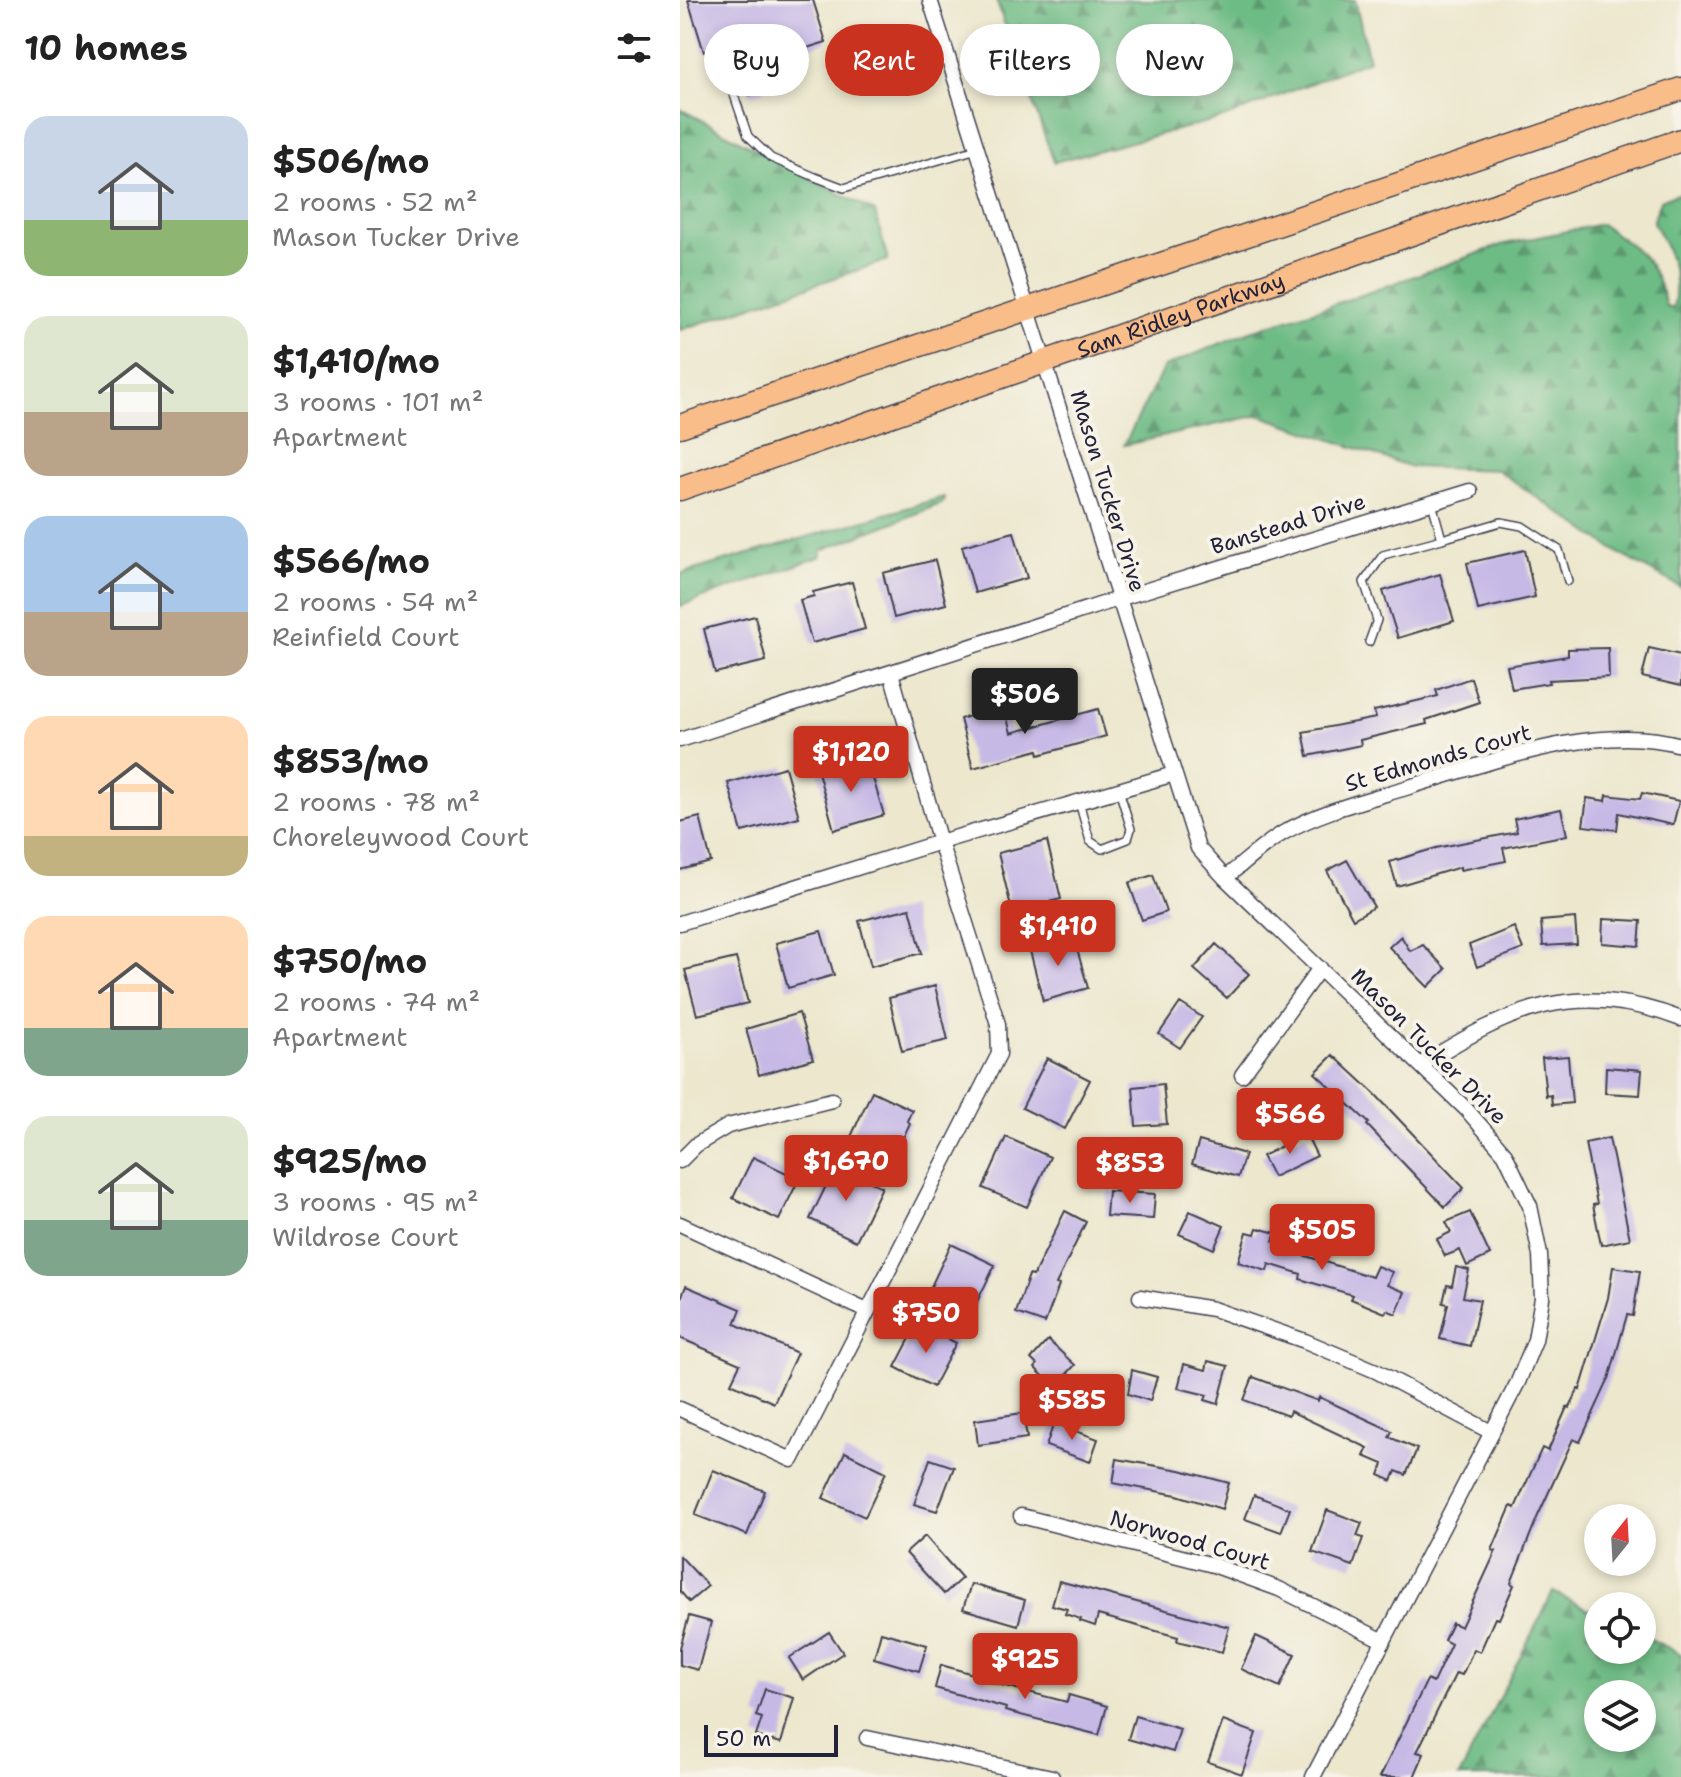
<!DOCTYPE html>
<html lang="en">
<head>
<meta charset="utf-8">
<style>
  :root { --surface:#fff; --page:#f6f6f6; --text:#222; --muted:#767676; --accent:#c8321e }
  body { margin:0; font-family:"Shantell Sans",sans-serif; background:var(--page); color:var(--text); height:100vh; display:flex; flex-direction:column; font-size:30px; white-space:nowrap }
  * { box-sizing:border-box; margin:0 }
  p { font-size:26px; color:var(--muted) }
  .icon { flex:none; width:44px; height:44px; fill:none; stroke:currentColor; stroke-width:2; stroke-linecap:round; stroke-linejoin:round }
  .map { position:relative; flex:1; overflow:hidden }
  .sheet { display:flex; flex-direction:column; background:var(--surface); width:680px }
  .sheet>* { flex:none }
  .top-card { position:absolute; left:24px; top:24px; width:760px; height:72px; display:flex; gap:16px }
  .needle { width:52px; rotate:18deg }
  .buttons { position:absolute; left:904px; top:1504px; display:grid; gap:16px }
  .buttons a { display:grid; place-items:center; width:72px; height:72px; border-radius:50%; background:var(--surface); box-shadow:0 4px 12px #0003; font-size:40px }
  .scale { position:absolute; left:24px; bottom:20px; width:134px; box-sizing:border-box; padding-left:8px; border:4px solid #22223b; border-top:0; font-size:22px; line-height:28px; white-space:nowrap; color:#22223b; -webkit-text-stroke:6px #f7f3e8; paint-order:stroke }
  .price { position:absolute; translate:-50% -68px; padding:0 18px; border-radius:8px; background:var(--accent); color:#fff; font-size:26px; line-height:52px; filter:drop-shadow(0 2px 4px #0008) }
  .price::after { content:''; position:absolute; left:50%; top:48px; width:24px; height:18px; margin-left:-12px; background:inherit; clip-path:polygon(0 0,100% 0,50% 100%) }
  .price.on { background:#222; color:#fff }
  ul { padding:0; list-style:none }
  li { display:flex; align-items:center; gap:24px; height:200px; padding:0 24px }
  li span { display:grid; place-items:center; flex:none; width:224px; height:160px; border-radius:24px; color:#555 }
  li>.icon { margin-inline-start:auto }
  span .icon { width:96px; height:96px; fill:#fffc; stroke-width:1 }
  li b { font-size:34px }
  h2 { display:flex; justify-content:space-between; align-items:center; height:96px; padding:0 24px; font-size:34px }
  .pill { padding:0 28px; border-radius:36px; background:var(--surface); box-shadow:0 4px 12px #0003; font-size:28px; line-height:72px }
  .pill.on { background:var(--accent); color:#fff }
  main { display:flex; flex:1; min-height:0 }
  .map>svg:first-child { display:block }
</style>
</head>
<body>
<main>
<section class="sheet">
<h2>10 homes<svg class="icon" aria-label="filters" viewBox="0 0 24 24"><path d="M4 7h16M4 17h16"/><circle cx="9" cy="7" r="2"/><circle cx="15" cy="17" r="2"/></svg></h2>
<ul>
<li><span style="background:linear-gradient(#c9d6e8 65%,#8fb573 0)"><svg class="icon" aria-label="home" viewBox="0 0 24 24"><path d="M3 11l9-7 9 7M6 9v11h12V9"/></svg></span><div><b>$506/mo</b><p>2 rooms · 52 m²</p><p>Mason Tucker Drive</p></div></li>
<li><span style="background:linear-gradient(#dfe7d0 60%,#b9a48a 0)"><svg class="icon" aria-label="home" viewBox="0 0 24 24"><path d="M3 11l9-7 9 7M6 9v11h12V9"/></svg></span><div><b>$1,410/mo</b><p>3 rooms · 101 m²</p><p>Apartment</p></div></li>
<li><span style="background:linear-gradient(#a9c7e8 60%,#b9a48a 0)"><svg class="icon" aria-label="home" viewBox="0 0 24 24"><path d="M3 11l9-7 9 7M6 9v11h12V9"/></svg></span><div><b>$566/mo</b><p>2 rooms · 54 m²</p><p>Reinfield Court</p></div></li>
<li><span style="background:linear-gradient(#ffd9b3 75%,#c2b280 0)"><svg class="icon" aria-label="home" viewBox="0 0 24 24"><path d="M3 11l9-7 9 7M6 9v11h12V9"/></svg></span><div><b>$853/mo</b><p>2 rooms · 78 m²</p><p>Choreleywood Court</p></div></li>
<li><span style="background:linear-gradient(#ffd9b3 70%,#7fa58c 0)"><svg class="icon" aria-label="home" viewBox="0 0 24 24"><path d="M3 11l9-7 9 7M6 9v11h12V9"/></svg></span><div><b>$750/mo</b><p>2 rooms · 74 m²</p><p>Apartment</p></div></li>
<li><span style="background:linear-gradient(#dfe7d0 65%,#7fa58c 0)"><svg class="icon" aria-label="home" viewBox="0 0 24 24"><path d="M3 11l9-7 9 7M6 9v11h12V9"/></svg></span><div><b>$925/mo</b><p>3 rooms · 95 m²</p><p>Wildrose Court</p></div></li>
</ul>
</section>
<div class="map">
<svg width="1001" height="1777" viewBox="0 0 1001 1777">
  <defs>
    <pattern id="forest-firs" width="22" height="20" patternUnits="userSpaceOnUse" patternTransform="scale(2)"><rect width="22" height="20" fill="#6ebc85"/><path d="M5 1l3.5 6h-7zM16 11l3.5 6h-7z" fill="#5a986e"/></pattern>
  </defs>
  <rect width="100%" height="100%" fill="#f7f3e8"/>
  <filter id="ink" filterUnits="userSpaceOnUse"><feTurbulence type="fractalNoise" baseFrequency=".0125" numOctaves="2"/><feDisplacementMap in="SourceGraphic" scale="16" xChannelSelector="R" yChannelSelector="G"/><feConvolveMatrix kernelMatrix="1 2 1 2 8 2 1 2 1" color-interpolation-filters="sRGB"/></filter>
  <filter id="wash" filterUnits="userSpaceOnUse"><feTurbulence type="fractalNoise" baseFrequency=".006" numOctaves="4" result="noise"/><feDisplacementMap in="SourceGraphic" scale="32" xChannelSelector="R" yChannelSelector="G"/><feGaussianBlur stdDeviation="1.8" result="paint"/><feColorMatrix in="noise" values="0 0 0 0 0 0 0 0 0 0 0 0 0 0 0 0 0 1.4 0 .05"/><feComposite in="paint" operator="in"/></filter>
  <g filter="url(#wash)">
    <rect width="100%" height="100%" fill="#ece7cd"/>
    <path fill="url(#forest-firs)" stroke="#486f60" stroke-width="2" fill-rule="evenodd" d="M316 0H675L689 60 546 117 374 162Z
      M0 109 195 212 208 260 0 330Z
      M1001 193V587L943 556 817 470 731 467 579 415 444 445 484 367 568 332 676 297 821 245 921 224C961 252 974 258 986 307L993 309C1001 273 989 252 973 222L980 200Z
      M264 497 263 503 142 550 140 557 0 606V574Z
      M873 1592 918 1614V1650H962V1635L1001 1654V1777H779ZM918 1694H962V1738H918Z"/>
    <g id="blocks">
      <path fill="#c7b9e6" d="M8 0H133L146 42 79 63 84 91 70 95 53 43 44 46 37 42 32 49 24 52Z
        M334 532 347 578 295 593 282 546Z
        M845 550 855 597 798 610 787 563Z
        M255 560 266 604 214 618 203 573Z
        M760 574 774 621 718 638 703 591Z
        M172 582 185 629 132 643 120 600 134 596 133 592Z
        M75 616 86 661 35 673 24 629Z
        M928 648 929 677 868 680 869 683 832 689 827 666 888 656V649Z
        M969 648 1001 655V686L962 677Z
        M791 678 799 702 746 720 747 724 680 740 681 745 628 756 623 732 696 718 694 711 758 696 756 690Z
        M324 707 331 733 418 709 426 736 359 755 358 750 293 768 280 719Z
        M187 758 204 815 154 830 138 772Z
        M105 767 119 817 62 832 48 783Z
        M962 793 999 801 993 825 939 813 937 830 903 826 907 798 926 801 927 795 960 799Z
        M881 809 887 835 823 848 826 861 780 870V867L717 886 710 862 756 848 837 832 834 819Z
        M20 817 31 862 0 870V822Z
        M367 841 381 899 332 911 318 853Z
        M667 860 694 907 673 919 647 871Z
        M473 875 486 912 462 920 449 883Z
        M230 908 242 953 191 966 179 921Z
        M895 918 897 944 863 946 861 921Z
        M923 919 961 921 959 946 922 943Z
        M834 927 843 949 797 967 789 945Z
        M141 931 154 975 108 988 96 943Z
        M393 935 408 988 363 1001 349 947Z
        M721 936 730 951 743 945 766 969 748 987 709 947Z
        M536 944 569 974 547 998 514 969Z
        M56 958 68 1003 17 1015 5 970Z
        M255 986 268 1040 222 1051 209 998Z
        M500 1003 522 1017 500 1048 479 1034Z
        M119 1013 133 1059 79 1075 66 1029Z
        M653 1055 694 1093 784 1188 765 1207 687 1125 689 1123 635 1073Z
        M888 1056 892 1103 872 1105 871 1095 866 1096 862 1058Z
        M367 1058 410 1080 385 1129 342 1108Z
        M926 1067 962 1070 960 1095 925 1093Z
        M483 1084 487 1124 456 1126 453 1087Z
        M192 1091 232 1110 227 1121 230 1123 212 1162 169 1141Z
        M626 1134 637 1156 593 1177 582 1156Z
        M326 1137 370 1157 347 1207 303 1188Z
        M929 1138 950 1239 921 1245 913 1205 917 1204 905 1143Z
        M519 1141 565 1154 558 1177 512 1164Z
        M73 1157 119 1179 99 1220 53 1198Z
        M156 1165 202 1187 176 1241 130 1219Z
        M428 1191 475 1194 473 1219 426 1216Z
        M385 1211 406 1222 376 1284 379 1285 365 1323 336 1313 349 1275 353 1276Z
        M510 1211 544 1226 534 1249 499 1234Z
        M790 1212 810 1255 787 1266 780 1250 765 1256 757 1239 771 1232 766 1222Z
        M577 1228 596 1233 593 1241 605 1245 604 1249 692 1277 697 1266 712 1272 707 1285 725 1292 716 1314 707 1310 705 1313 671 1299 673 1295 620 1279 621 1274 589 1264 587 1271 558 1262 567 1232 575 1234Z
        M271 1244 315 1265 291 1314 248 1293Z
        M776 1267 789 1270 783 1297 800 1300 790 1346 760 1339 768 1304 763 1303 767 1285 772 1286Z
        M933 1267 960 1271 953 1316 947 1315 929 1379 900 1442 893 1439 857 1518 831 1583 834 1585 819 1619 815 1618 800 1652 794 1649 782 1675 776 1673 737 1752 744 1754 734 1777H700L747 1680 753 1683 771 1644 764 1640 772 1623 781 1627 816 1551 812 1550 831 1506 835 1508 862 1448 868 1451 887 1407 890 1408 898 1389 900 1390 928 1298Z
        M6 1286 61 1309 55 1324 117 1353 94 1403 51 1383 60 1364 0 1338V1301Z
        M238 1323 276 1343 253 1387 215 1367Z
        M368 1340 395 1365 375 1387 355 1368 357 1365 351 1359Z
        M528 1361 548 1366 538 1404 525 1400 527 1395 498 1388 504 1364 526 1370Z
        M452 1370 477 1377 470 1401 448 1394Z
        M573 1377 638 1401 639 1397 712 1431 709 1437 737 1449 726 1475 716 1471 712 1481 699 1475 703 1464 684 1456 688 1448 610 1411 608 1416 564 1400Z
        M343 1413 347 1438 298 1445 295 1420Z
        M374 1423 418 1439 410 1462 366 1446Z
        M165 1452 206 1472 185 1517 143 1498Z
        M250 1459 274 1467 257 1511 234 1504Z
        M437 1459 500 1470 549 1483 542 1509 497 1495 433 1483Z
        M33 1470 85 1491 67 1535 15 1515Z
        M574 1495 610 1509 601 1532 565 1519Z
        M647 1510 682 1523 677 1536 683 1538 673 1566 632 1552Z
        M245 1536 282 1578 264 1594 226 1553Z
        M0 1556 28 1586 9 1602 0 1591Z
        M379 1581 549 1627 542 1652 497 1641 498 1637 418 1615 415 1626 400 1621 401 1619 385 1614 387 1609 372 1605Z
        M291 1584 345 1600 338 1625 283 1609Z
        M9 1616 31 1622 18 1670 0 1665V1648Z
        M149 1632 163 1653 123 1680 109 1658Z
        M201 1632 247 1645 239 1671 194 1658Z
        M576 1636 615 1654 600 1687 561 1669Z
        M261 1665 307 1678 306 1681 387 1702 389 1695 427 1706 419 1735 325 1711 326 1708 255 1688Z
        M85 1689 114 1698 101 1743 76 1736 82 1718 76 1716Z
        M455 1716 500 1729 493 1752 448 1739Z
        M543 1721 576 1733 562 1774 528 1762Z"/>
    </g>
  </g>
  <g filter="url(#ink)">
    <use href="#blocks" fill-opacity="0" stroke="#404051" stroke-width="2"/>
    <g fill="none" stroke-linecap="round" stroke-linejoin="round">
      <g stroke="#404051" stroke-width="10">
        <path id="service" d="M38 48 68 136 91 158 135 177 164 188 297 149
          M762 539 821 522 842 526 879 550 888 581
          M689 642 697 620 684 582 703 555 762 539 752 503
          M399 802 410 841 422 849 448 839 451 829 439 790"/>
      </g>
      <g stroke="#404051" stroke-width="17">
        <path id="minor" d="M250 0 518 848 545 878 786 1109 825 1154 850 1206 860 1255 862 1298 855 1340 838 1382 633 1777
          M0 740 438 599 790 491
          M545 878C564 863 583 845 603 833 641 811 687 800 729 787 809 763 918 721 1001 745
          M0 923 260 842 494 774
          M741 1065C831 1008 895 979 1001 1019
          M562 1075 640 968
          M0 1161 16 1145 48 1126 152 1100
          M0 1224 187 1311
          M460 1297 533 1309 625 1341 696 1371 811 1432
          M0 1409 112 1460 319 1054 318 1024 260 842 211 673
          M341 1516 533 1565 599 1589 704 1641
          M187 1738 372 1777"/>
      </g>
      <g stroke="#404051" stroke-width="25">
        <g id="primary">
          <path d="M0 426 1001 89"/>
          <path id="s1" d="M0 489 1001 140"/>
        </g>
      </g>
      <use href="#service" stroke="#fff" stroke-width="7"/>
      <use href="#minor" stroke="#fff" stroke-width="14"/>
      <use href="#primary" stroke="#f8bd89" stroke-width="22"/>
    </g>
  </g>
  <g text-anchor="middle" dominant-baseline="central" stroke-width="8" stroke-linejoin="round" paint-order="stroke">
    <g font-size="22" fill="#22223b" stroke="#f7f3e8">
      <text stroke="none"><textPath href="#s1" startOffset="530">Sam Ridley Parkway</textPath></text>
      <text transform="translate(428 491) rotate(73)">Mason Tucker Drive</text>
      <text transform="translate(608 524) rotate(-17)">Banstead Drive</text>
      <text transform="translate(758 758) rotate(-16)">St Edmonds Court</text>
      <text transform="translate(749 1046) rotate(45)">Mason Tucker Drive</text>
      <text transform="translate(510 1540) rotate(16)">Norwood Court</text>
    </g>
  </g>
</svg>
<div class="buttons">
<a><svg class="needle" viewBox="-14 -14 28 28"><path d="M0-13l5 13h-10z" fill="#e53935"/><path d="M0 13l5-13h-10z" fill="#767676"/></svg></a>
<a><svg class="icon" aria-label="locate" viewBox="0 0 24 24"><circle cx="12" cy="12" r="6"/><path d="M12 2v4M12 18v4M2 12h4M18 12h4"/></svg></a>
<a><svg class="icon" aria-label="layers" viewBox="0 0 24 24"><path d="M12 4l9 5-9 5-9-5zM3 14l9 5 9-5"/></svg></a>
</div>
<div class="scale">50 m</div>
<b class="price on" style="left:345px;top:736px">$506</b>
<b class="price" style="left:171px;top:794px">$1,120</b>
<b class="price" style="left:378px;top:968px">$1,410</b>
<b class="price" style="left:610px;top:1156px">$566</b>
<b class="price" style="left:166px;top:1203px">$1,670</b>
<b class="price" style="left:450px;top:1205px">$853</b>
<b class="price" style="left:642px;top:1272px">$505</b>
<b class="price" style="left:246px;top:1355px">$750</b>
<b class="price" style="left:392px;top:1442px">$585</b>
<b class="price" style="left:345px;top:1701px">$925</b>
<div class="top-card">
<a class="pill">Buy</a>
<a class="pill on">Rent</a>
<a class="pill">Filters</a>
<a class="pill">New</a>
</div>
</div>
</main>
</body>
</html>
